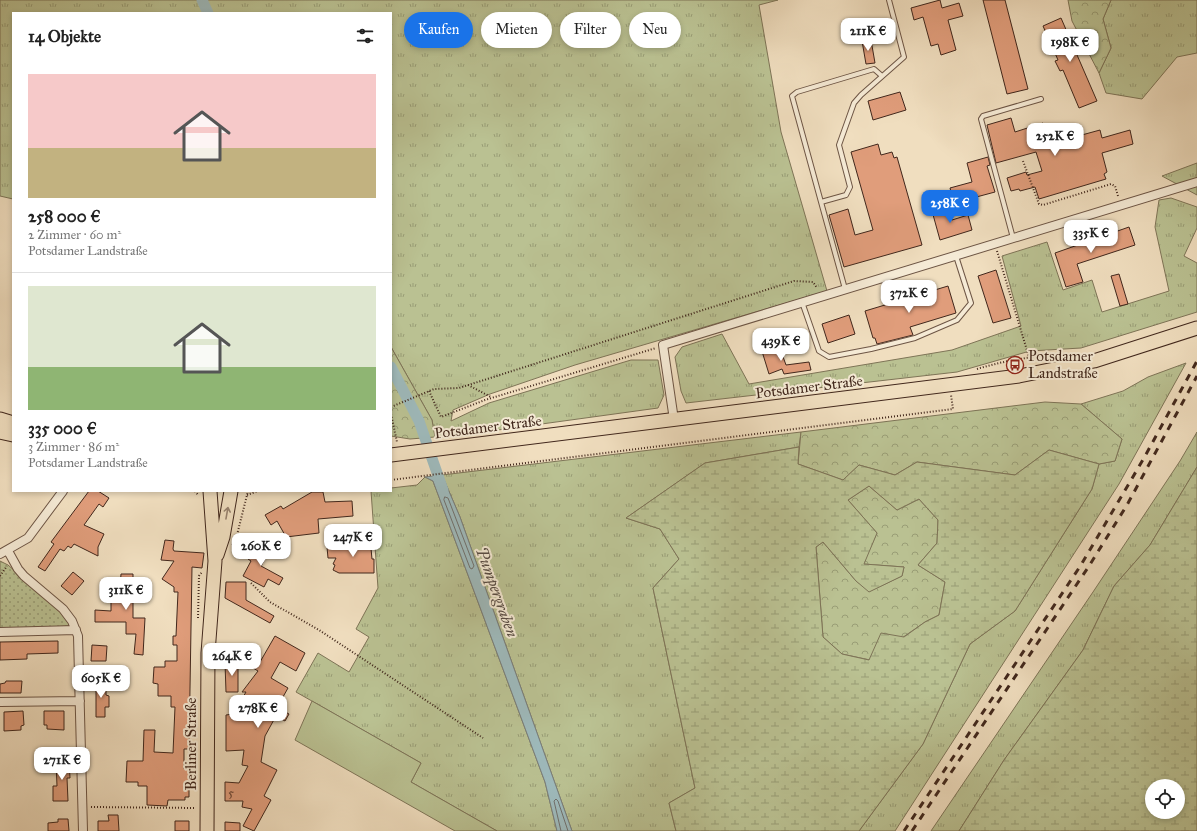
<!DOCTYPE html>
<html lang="de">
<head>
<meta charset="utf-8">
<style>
  :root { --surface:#fff; --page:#f2f2f2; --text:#222; --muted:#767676; --line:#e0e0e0; --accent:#1a73e8 }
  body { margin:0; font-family:"IM FELL Great Primer",serif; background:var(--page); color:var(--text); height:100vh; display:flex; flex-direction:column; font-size:15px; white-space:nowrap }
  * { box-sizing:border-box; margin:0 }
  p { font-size:13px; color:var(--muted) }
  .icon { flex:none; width:22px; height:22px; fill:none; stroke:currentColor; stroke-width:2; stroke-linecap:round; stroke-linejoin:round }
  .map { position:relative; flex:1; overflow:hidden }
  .drawer { position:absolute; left:12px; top:12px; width:380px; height:480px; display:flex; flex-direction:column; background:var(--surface); border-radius:0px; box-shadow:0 2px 6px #0003 }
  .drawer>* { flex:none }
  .hud { position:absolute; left:404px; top:12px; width:380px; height:36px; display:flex; gap:8px }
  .tools { position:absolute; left:1145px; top:779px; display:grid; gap:8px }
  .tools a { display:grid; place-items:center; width:40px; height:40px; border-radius:50%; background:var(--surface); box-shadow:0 2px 6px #0003; font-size:20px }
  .price { position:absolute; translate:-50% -34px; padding:0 9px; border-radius:8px; background:#fff; color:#222; font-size:13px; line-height:26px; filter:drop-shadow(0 1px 2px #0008) }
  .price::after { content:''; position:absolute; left:50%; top:24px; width:12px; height:9px; margin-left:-6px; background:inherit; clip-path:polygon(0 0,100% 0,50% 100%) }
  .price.current { background:var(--accent); color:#fff }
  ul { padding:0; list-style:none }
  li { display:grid; align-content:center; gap:8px; height:212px; padding:0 16px }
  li+li { border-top:1px solid var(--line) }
  li span { display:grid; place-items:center; height:124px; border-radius:0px; color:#555 }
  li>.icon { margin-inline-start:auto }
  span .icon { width:72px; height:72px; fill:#fffc; stroke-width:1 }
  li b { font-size:17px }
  h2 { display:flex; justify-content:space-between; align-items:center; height:48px; padding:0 16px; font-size:17px }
  .chip { padding:0 14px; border-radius:18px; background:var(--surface); box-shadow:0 2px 6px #0003; font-size:14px; line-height:36px }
  .chip.current { background:var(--accent); color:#fff }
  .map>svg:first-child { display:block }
</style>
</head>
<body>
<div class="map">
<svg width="1197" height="831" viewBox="0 0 1197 831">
  <defs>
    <pattern id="grass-tufts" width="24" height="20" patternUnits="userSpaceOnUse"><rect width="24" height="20" fill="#bac192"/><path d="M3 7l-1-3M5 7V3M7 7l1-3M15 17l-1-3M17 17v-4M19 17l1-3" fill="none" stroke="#999d76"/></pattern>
    <pattern id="forest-crowns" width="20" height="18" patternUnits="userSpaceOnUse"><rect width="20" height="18" fill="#bac192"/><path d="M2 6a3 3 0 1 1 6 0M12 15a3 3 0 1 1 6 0" fill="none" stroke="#999d76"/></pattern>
    <pattern id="wetland-marsh" width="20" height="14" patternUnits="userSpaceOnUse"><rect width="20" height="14" fill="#bac192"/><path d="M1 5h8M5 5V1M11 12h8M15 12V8" fill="none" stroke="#999d76"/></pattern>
    <pattern id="park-dots" width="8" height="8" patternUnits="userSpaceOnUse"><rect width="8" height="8" fill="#bac192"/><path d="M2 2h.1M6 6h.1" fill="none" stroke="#999d76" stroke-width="1.8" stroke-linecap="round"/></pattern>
  </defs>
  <rect width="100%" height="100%" fill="#f0debf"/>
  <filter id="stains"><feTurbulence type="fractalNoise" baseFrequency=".005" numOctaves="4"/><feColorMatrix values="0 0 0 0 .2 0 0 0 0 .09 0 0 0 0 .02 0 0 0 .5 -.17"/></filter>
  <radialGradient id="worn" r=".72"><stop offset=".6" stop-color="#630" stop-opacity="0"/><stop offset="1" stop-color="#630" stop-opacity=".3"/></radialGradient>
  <path fill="url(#grass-tufts)" stroke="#7e7457" d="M0 0H778L759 5 781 132 827 291 575 365 490 394 453 410 451 421 489 403 631 360H658L664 395 658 408 447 437H435L432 420 391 347V13H13V199L0 196Z
    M1111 0H1197V53L1177 57 1142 99 1106 93 1099 73 1111 48 1103 19Z
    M1197 163V195L1162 176Z
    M1171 198 1197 207V228L1184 256 1197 263V312L1081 348 1030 351 957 372 686 403 681 391 675 357 682 347 722 334 749 384 952 350 1021 326 1002 256 1047 242 1063 290 1092 280 1102 312 1169 291 1155 227 1159 200Z
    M1186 363 1119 484 895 831H859L923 744 970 644 1015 611 1092 489 1099 464 1115 461 1122 439 1081 404 1123 391 1148 377Z
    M801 432 799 447 705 463 626 518 660 529 679 559 653 588 695 788 669 803 676 831H572L460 517 442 475Z
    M1197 432V467L1150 545 1114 586 1083 650 1004 760 959 831H931L1093 592 1180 461Z
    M425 477 433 481 545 782 557 831H497L411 782 421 763 296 692 318 653 349 672 369 637 356 629 378 588 371 491H391V488L417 485Z"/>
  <path fill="url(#forest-crowns)" stroke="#7e7457" d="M1068 0H1111L1103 19 1111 48 1099 73 1072 21Z
    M391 347 432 420 435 437 410 439 391 436Z
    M1045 402 1081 404 1122 439 1115 461 1099 464 1049 450 1015 475 917 462 895 475 859 465 843 480 798 464 801 432Z
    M869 486 897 510 919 499 938 520 937 543 918 565 945 582 939 615 925 622 870 660 842 654 823 637 816 547 823 542 856 581 870 591 902 576 904 567 863 564 877 533 848 500Z"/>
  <path fill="url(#wetland-marsh)" stroke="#7e7457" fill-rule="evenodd" d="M799 447 798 464 843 480 859 465 895 475 917 462 1015 475 1049 450 1099 464 1092 489 1015 611 970 644 923 744 859 831H676L669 803 695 788 653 588 679 559 660 529 626 518 705 463ZM869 486 897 510 919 499 938 520 937 543 918 565 945 582 939 615 925 622 904 637 881 633 869 660 842 654 823 637 816 547 823 542 856 581 869 592 902 576 904 567 864 564 877 533 848 500Z
    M1197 467V831H959L1004 760 1083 650 1114 586 1150 545ZM1152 786H1178V812H1152Z"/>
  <path fill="url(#park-dots)" stroke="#7e7457" d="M0 561 8 565 60 610 69 623 68 626 0 629Z"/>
  <path fill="#bac192" stroke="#7e7457" d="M312 701 421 763 411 782 497 831H455L295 740Z"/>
  <path fill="#9ebabc" stroke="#797f7c" d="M442 475 460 517 572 831H557L545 782 433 481 425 477Z"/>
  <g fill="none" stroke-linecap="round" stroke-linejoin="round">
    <path stroke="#70706c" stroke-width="1" d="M445 497 448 498 474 566 472 569 470 568 444 500Z
      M561 831 554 801 556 799 558 801 568 831"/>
    <path stroke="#9ebabc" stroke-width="11" d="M202 0 208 13
      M391 367 419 421 443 490"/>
  </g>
  <path fill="#e09d7b" stroke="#41271c" d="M940 0 942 8 959 3 963 16 948 20 956 50 941 55 938 44 931 46 923 17 914 20 911 8Z
    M983 0H1005L1028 89 1007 94Z
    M1061 18 1097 101 1079 108 1063 70 1060 71 1055 61 1058 60 1043 26Z
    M871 40 875 63 866 64 862 41Z
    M900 92 906 110 873 120 868 101Z
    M1011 118 1015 132 1043 123 1049 144 1100 130 1102 138 1130 130 1133 144 1102 153 1107 172 1104 174 1106 179 1039 199 1035 187 1020 191 1019 189 1011 191 1007 178 1026 172 1027 175 1042 171 1036 152 996 163 987 125Z
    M878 144 881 155 892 152 894 158 897 157 922 245 844 267 829 215 848 209 855 235 873 230 851 152Z
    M988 157 990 165 987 166 995 192 954 203 950 188 972 182 967 163Z
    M948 206 952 220 968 215 972 230 940 240 932 211Z
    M1129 227 1135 245 1077 264 1083 282 1066 287 1055 253Z
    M996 270 1011 318 993 323 978 276Z
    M1119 274 1128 304 1120 306 1111 276Z
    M948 286 956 313 910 327 913 335 877 344 875 338H873L865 311Z
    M849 315 855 334 828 343 822 324Z
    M775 344 778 356 782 354 786 365 809 362 811 370 784 374 782 369 769 374 761 348Z
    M89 491H98L109 498 103 507 99 504 84 525 104 534 98 547V556L74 544 71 548 68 546 64 551 60 549 45 571 38 567 54 544 51 542Z
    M312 492H323L325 502 352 501 353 516 318 519 319 533 286 537 277 521 271 525 265 515 281 506 283 509Z
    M370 538 372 559H374V573H339L333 570 335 565 333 564 336 558H328L327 547 359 545V539Z
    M165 540 174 541 173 549 174 551 204 553 202 568 192 567 189 749H184V769H189V797H185V800H168L167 806 147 805V786H138V782H126L127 761H143L144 730H155L154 752 173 753 175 707H171V696H158V684L153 683 154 667H165V661H177V645H173V636H176L178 592H174V587L162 579 174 561 161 560Z
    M262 542 272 547 261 566 283 578 279 585 268 579 264 587 243 576 251 561 248 559 256 544 260 546Z
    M73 572 84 581 72 595 61 586Z
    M121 574H133V591H144V601H133V618H145L143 655 134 654 136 634H126V622H95V610L111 611V588H120Z
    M226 582H246V600L274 616 270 623 225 598Z
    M275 636 305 653 296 671 280 662 271 678 288 688 279 704 282 710 289 714 285 721 276 716 265 736 261 762 277 770 264 796 271 800 254 831 243 826 252 809 242 807 243 801H225V782L239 783 248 766 242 765 244 750 226 751V715L233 714 246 692H242L258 671 253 668 257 661 260 662Z
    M58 641V653L27 654V659L0 660V642Z
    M92 645 107 646 106 661H91Z
    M225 663H238V692H226Z
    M6 681H22L21 693H0V684L5 683Z
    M96 681H106V695L109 696V707H105V717H96Z
    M23 711 24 725 21 726V730L4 731V712Z
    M44 711H64V730L47 729V725H44Z
    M69 760 70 778H67L68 801H53V786H57L56 761Z
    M108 815H118L119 831H98V821H109Z
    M58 819H68L69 831H48V823L58 822Z
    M175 821H189V831H175Z
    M225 822 240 823V831H225Z"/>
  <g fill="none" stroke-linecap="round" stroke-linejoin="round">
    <g stroke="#6d5545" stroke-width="6">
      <path id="lane" d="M821 202 792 96 797 92 874 69 882 76
        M1013 238 981 119 983 116 1041 99
        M845 289 821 202 846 195 850 187 839 145 854 103 861 95 904 57 889 0
        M802 302 819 351 829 357 871 349 915 338 957 320 971 303 956 256"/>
    </g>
    <g stroke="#6d5545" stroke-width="10">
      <path id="street" d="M674 420 663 345 1197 182
        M8 551 18 569 24 576 63 609 72 621 78 636 83 831
        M0 554 28 538 63 491
        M0 632 76 630
        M0 702 80 701"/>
    </g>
    <g stroke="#41271c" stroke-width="15">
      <path id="primary" d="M0 419 13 423
        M0 432 13 435
        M391 455 1019 376 1094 361 1197 328
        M217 555 223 537 231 491
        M207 831 208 653 215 561 210 491"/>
    </g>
    <path stroke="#41271c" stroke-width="2" stroke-dasharray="1 2" stroke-linecap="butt" d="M1023 161 1039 204 1043 205 1111 184 1115 186 1118 196
      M997 251 1029 357
      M977 369C1006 360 1035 356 1065 354
      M468 385 491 397
      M429 391 441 417 485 400 656 348
      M391 407 434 389 459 388 794 281 813 282 817 288
      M391 414 397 442
      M391 480 953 409 951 395
      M195 491 198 495
      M247 495 258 491
      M232 545 235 543 248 491
      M0 576 7 566
      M251 583 270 602 319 630 483 738
      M198 618 199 576 202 572
      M91 807 196 808"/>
    <use href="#lane" stroke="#f5ead5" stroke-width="4"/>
    <use href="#street" stroke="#f5ead5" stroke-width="8"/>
    <use href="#primary" stroke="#f0debf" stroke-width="13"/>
    <path stroke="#41271c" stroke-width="3" stroke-dasharray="7 7" stroke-linecap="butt" d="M904 831 1081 565 1144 458 1197 361
      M912 831 1089 566 1127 505 1197 376"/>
  </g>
  <defs><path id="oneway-shaft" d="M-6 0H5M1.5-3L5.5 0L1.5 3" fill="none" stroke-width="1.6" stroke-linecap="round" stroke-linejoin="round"/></defs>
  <use stroke="#98826e" href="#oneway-shaft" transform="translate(227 513) rotate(-80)"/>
  <defs>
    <g id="bus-ring" transform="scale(0.9)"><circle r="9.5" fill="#f5ead5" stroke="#8f2418" stroke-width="1.5"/><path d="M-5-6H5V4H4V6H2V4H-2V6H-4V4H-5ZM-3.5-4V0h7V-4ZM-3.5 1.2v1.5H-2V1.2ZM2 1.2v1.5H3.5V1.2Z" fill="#8f2418"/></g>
  </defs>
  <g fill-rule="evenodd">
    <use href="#bus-ring" x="1015" y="365"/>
  </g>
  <g text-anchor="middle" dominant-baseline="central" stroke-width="4" stroke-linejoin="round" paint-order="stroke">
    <g font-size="13" fill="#694434">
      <text x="231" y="793">5</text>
    </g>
    <g font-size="15" fill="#41271c" stroke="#f5ead5" text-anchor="start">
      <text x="1028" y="356">Potsdamer<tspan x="1028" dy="17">Landstraße</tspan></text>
    </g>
    <g font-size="15" fill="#41271c" stroke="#f5ead5">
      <text transform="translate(809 387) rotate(-7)">Potsdamer Straße</text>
      <text transform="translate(488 427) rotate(-7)">Potsdamer Straße</text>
      <text transform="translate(191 744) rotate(-90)">Berliner Straße</text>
    </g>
    <g font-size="16" font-style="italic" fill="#584c44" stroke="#f5ead5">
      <text transform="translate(497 592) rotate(70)">Pumpergraben</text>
    </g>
  </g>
  <rect width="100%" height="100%" filter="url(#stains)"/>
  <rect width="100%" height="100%" fill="url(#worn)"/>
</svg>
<div class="tools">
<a><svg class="icon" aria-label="locate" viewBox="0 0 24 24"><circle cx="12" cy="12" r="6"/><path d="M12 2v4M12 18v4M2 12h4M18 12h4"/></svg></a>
</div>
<b class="price" style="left:868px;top:52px">211K €</b>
<b class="price" style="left:1070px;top:63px">198K €</b>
<b class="price" style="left:1055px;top:157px">252K €</b>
<b class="price current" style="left:950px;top:224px">258K €</b>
<b class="price" style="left:1091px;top:254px">335K €</b>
<b class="price" style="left:909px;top:314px">372K €</b>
<b class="price" style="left:781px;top:362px">439K €</b>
<b class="price" style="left:353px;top:558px">247K €</b>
<b class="price" style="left:261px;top:567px">260K €</b>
<b class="price" style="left:126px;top:611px">311K €</b>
<b class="price" style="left:232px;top:677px">264K €</b>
<b class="price" style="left:101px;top:699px">605K €</b>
<b class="price" style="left:258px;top:729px">278K €</b>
<b class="price" style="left:62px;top:781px">271K €</b>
<div class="hud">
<a class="chip current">Kaufen</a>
<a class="chip">Mieten</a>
<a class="chip">Filter</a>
<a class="chip">Neu</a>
</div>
<section class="drawer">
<h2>14 Objekte<svg class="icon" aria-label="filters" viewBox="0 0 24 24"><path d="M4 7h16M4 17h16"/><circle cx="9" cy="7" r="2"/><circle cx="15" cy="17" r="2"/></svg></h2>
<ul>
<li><span style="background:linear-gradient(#f6c9c9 60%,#c2b280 0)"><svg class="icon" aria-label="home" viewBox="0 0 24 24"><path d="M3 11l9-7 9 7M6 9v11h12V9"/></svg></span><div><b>258 000 €</b><p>2 Zimmer · 60 m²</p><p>Potsdamer Landstraße</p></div></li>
<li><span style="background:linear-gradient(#dfe7d0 65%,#8fb573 0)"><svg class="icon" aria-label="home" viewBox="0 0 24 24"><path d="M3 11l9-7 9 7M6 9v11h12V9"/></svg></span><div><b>335 000 €</b><p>3 Zimmer · 86 m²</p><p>Potsdamer Landstraße</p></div></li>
</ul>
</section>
</div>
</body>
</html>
